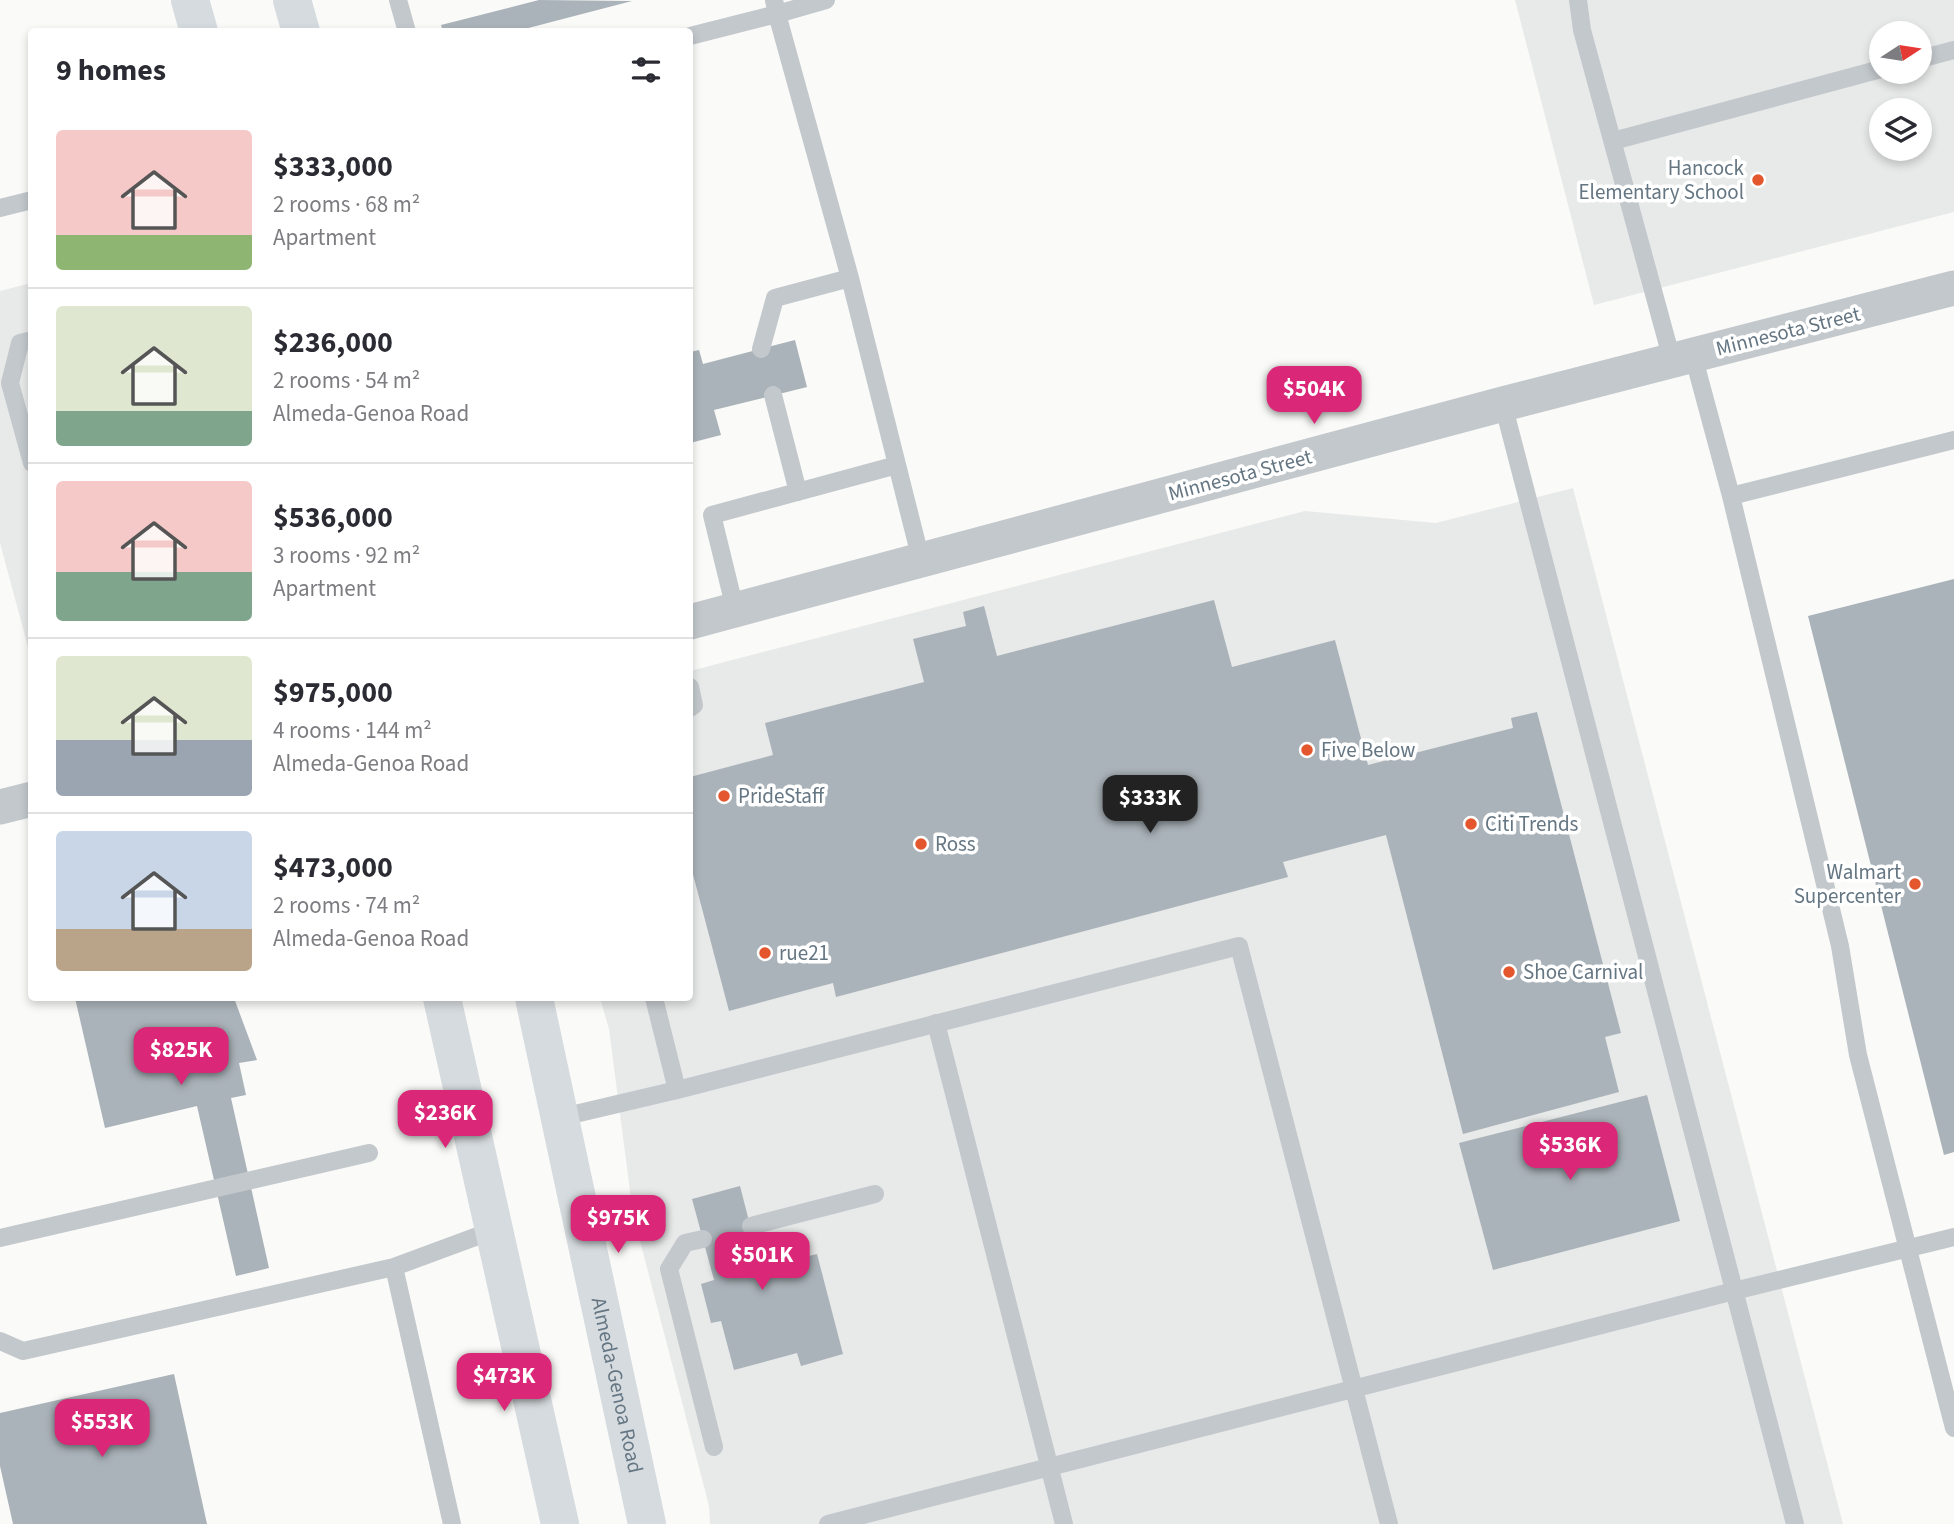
<!DOCTYPE html>
<html lang="en">
<head>
<meta charset="utf-8">
<style>
  :root { --surface:#fff; --page:#f7f7f7; --text:#2b2b33; --muted:#7c7c81; --line:#e1e1e2; --accent:#db2777 }
  body { margin:0; font-family:"Source Sans 3",sans-serif; background:var(--page); color:var(--text); height:100vh; display:flex; flex-direction:column; font-size:26px; white-space:nowrap }
  * { box-sizing:border-box; margin:0 }
  p { font-size:23px; color:var(--muted) }
  .icon { flex:none; width:38px; height:38px; fill:none; stroke:currentColor; stroke-width:2; stroke-linecap:round; stroke-linejoin:round }
  .map { position:relative; flex:1; overflow:hidden }
  .side { position:absolute; left:28px; top:28px; width:665px; height:973px; display:flex; flex-direction:column; background:var(--surface); border-radius:7px; box-shadow:0 4px 10px #0003 }
  .side>* { flex:none }
  .needle { width:46px; rotate:78deg }
  .buttons { position:absolute; left:1869px; top:21px; display:grid; gap:14px }
  .buttons a { display:grid; place-items:center; width:63px; height:63px; border-radius:50%; background:var(--surface); box-shadow:0 4px 10px #0003; font-size:35px }
  .price { position:absolute; translate:-50% -60px; padding:0 16px; border-radius:14px; background:var(--accent); color:#fff; font-size:23px; line-height:46px; filter:drop-shadow(0 2px 4px #0008) }
  .price::after { content:''; position:absolute; left:50%; top:42px; width:21px; height:16px; margin-left:-10px; background:inherit; clip-path:polygon(0 0,100% 0,50% 100%) }
  .price.current { background:#222; color:#fff }
  ul { padding:0; list-style:none }
  li { display:flex; align-items:center; gap:21px; height:175px; padding:0 28px }
  li+li { border-top:2px solid var(--line) }
  li span { display:grid; place-items:center; flex:none; width:196px; height:140px; border-radius:7px; color:#555 }
  li>.icon { margin-inline-start:auto }
  span .icon { width:84px; height:84px; fill:#fffc; stroke-width:1 }
  li b { font-size:30px }
  h2 { display:flex; justify-content:space-between; align-items:center; height:84px; padding:0 28px; font-size:30px }
  .map>svg:first-child { display:block }
</style>
</head>
<body>
<div class="map">
<svg width="1954" height="1524" viewBox="0 0 1954 1524">
  <rect width="100%" height="100%" fill="#fafaf8"/>
  <path fill="#e8e9e9" fill-rule="evenodd" d="M1515 0H1954V212L1594 305ZM1881 33H1920V72H1881ZM1881 110H1920V149H1881Z
    M31 283V658L0 543V291Z
    M1573 488 1843 1524H710L709 1506 633 1214 609 1029 600 998H690V671L1305 511 1436 523Z"/>
  <path fill="#aab3b9" d="M539 0 632 1 513 32H443L441 25Z
    M795 340 807 387 714 410 721 435 690 443V352L699 350 703 364Z
    M1954 579V1152L1944 1155 1808 616Z
    M1214 600 1232 667 1335 640 1368 765 1513 728 1511 718 1537 712 1621 1033 1605 1037 1619 1092 1463 1134 1386 835 1283 862 1288 877 836 997 833 983 729 1011 690 863V777L773 755 765 723 924 682 913 639 966 626 963 612 984 606 997 656Z
    M75 998H234L257 1060 239 1063 246 1095 231 1098 269 1268 236 1276 197 1106 105 1128Z
    M1647 1095 1680 1221 1493 1270 1459 1143Z
    M740 1186 761 1268 817 1254 843 1354 801 1366 797 1353 734 1370 721 1321 711 1323 701 1284 714 1280 692 1199Z
    M174 1374 207 1524H13L0 1466V1413Z"/>
  <g fill="none" stroke-linecap="round" stroke-linejoin="round">
    <path stroke="#c3c8cc" stroke-width="18" d="M398 0 407 32
      M774 0 777 14 826 0
      M1578 0 1582 30 1672 360
      M690 36 777 14 850 278 921 560
      M1920 59 1954 50
      M1613 141 1881 69
      M0 208 32 200
      M32 340 20 343 10 383 32 463
      M761 349 775 298 850 278
      M1693 355 1731 496 1840 946 1858 1055 1954 1428
      M773 395 798 492
      M1503 404 1795 1524
      M1731 496 1954 440
      M735 609 712 515 897 465
      M690 687 694 705 690 708
      M936 1023 1064 1524
      M677 1090 1239 946 1389 1524
      M558 1118 677 1090 654 998
      M751 1226 875 1194
      M0 1238 369 1153
      M703 1239 685 1243 669 1269 714 1447
      M394 1267 452 1524
      M0 1341 23 1351 394 1267 494 1230
      M828 1524 1734 1291 1954 1237"/>
    <path stroke="#c3c8cc" stroke-width="35" d="M690 622 1503 404 1954 288
      M0 807 32 799"/>
    <g stroke="#d6dbdf" stroke-width="38">
      <path d="M190 0 199 32"/>
      <path d="M292 0 301 32"/>
      <path d="M442 998 560 1524"/>
      <path id="s1" d="M534 998 647 1524"/>
    </g>
  </g>
  <g fill="#e4572e" stroke="#fff" stroke-width="2.5">
    <circle cx="1758" cy="180" r="7"/>
    <circle cx="1307" cy="750" r="7"/>
    <circle cx="724" cy="796" r="7"/>
    <circle cx="1471" cy="824" r="7"/>
    <circle cx="921" cy="844" r="7"/>
    <circle cx="1915" cy="884" r="7"/>
    <circle cx="765" cy="953" r="7"/>
    <circle cx="1509" cy="972" r="7"/>
  </g>
  <g text-anchor="middle" dominant-baseline="central" stroke-width="7" stroke-linejoin="round" paint-order="stroke">
    <g font-size="21" fill="#657683" stroke="#fff" text-anchor="start">
      <text x="1744" y="168" text-anchor="end">Hancock<tspan x="1744" dy="24">Elementary School</tspan></text>
      <text x="1321" y="750">Five Below</text>
      <text x="738" y="796">PrideStaff</text>
      <text x="1485" y="824">Citi Trends</text>
      <text x="935" y="844">Ross</text>
      <text x="1901" y="872" text-anchor="end">Walmart<tspan x="1901" dy="24">Supercenter</tspan></text>
      <text x="779" y="953">rue21</text>
      <text x="1523" y="972">Shoe Carnival</text>
    </g>
    <g font-size="21" fill="#657683" stroke="#fff">
      <text transform="translate(1788 331) rotate(-14)">Minnesota Street</text>
      <text transform="translate(1240 475) rotate(-15)">Minnesota Street</text>
      <text stroke="none"><textPath href="#s1" startOffset="396">Almeda-Genoa Road</textPath></text>
    </g>
  </g>
</svg>
<div class="buttons">
<a><svg class="needle" viewBox="-14 -14 28 28"><path d="M0-13l5 13h-10z" fill="#e53935"/><path d="M0 13l5-13h-10z" fill="#7c7c81"/></svg></a>
<a><svg class="icon" aria-label="layers" viewBox="0 0 24 24"><path d="M12 4l9 5-9 5-9-5zM3 14l9 5 9-5"/></svg></a>
</div>
<b class="price" style="left:1314px;top:426px">$504K</b>
<b class="price current" style="left:1150px;top:835px">$333K</b>
<b class="price" style="left:181px;top:1087px">$825K</b>
<b class="price" style="left:445px;top:1150px">$236K</b>
<b class="price" style="left:1570px;top:1182px">$536K</b>
<b class="price" style="left:618px;top:1255px">$975K</b>
<b class="price" style="left:762px;top:1292px">$501K</b>
<b class="price" style="left:504px;top:1413px">$473K</b>
<b class="price" style="left:102px;top:1459px">$553K</b>
<section class="side">
<h2>9 homes<svg class="icon" aria-label="filters" viewBox="0 0 24 24"><path d="M4 7h16M4 17h16"/><circle cx="9" cy="7" r="2"/><circle cx="15" cy="17" r="2"/></svg></h2>
<ul>
<li><span style="background:linear-gradient(#f6c9c9 75%,#8fb573 0)"><svg class="icon" aria-label="home" viewBox="0 0 24 24"><path d="M3 11l9-7 9 7M6 9v11h12V9"/></svg></span><div><b>$333,000</b><p>2 rooms · 68 m²</p><p>Apartment</p></div></li>
<li><span style="background:linear-gradient(#dfe7d0 75%,#7fa58c 0)"><svg class="icon" aria-label="home" viewBox="0 0 24 24"><path d="M3 11l9-7 9 7M6 9v11h12V9"/></svg></span><div><b>$236,000</b><p>2 rooms · 54 m²</p><p>Almeda-Genoa Road</p></div></li>
<li><span style="background:linear-gradient(#f6c9c9 65%,#7fa58c 0)"><svg class="icon" aria-label="home" viewBox="0 0 24 24"><path d="M3 11l9-7 9 7M6 9v11h12V9"/></svg></span><div><b>$536,000</b><p>3 rooms · 92 m²</p><p>Apartment</p></div></li>
<li><span style="background:linear-gradient(#dfe7d0 60%,#9aa5b1 0)"><svg class="icon" aria-label="home" viewBox="0 0 24 24"><path d="M3 11l9-7 9 7M6 9v11h12V9"/></svg></span><div><b>$975,000</b><p>4 rooms · 144 m²</p><p>Almeda-Genoa Road</p></div></li>
<li><span style="background:linear-gradient(#c9d6e8 70%,#b9a48a 0)"><svg class="icon" aria-label="home" viewBox="0 0 24 24"><path d="M3 11l9-7 9 7M6 9v11h12V9"/></svg></span><div><b>$473,000</b><p>2 rooms · 74 m²</p><p>Almeda-Genoa Road</p></div></li>
</ul>
</section>
</div>
</body>
</html>
